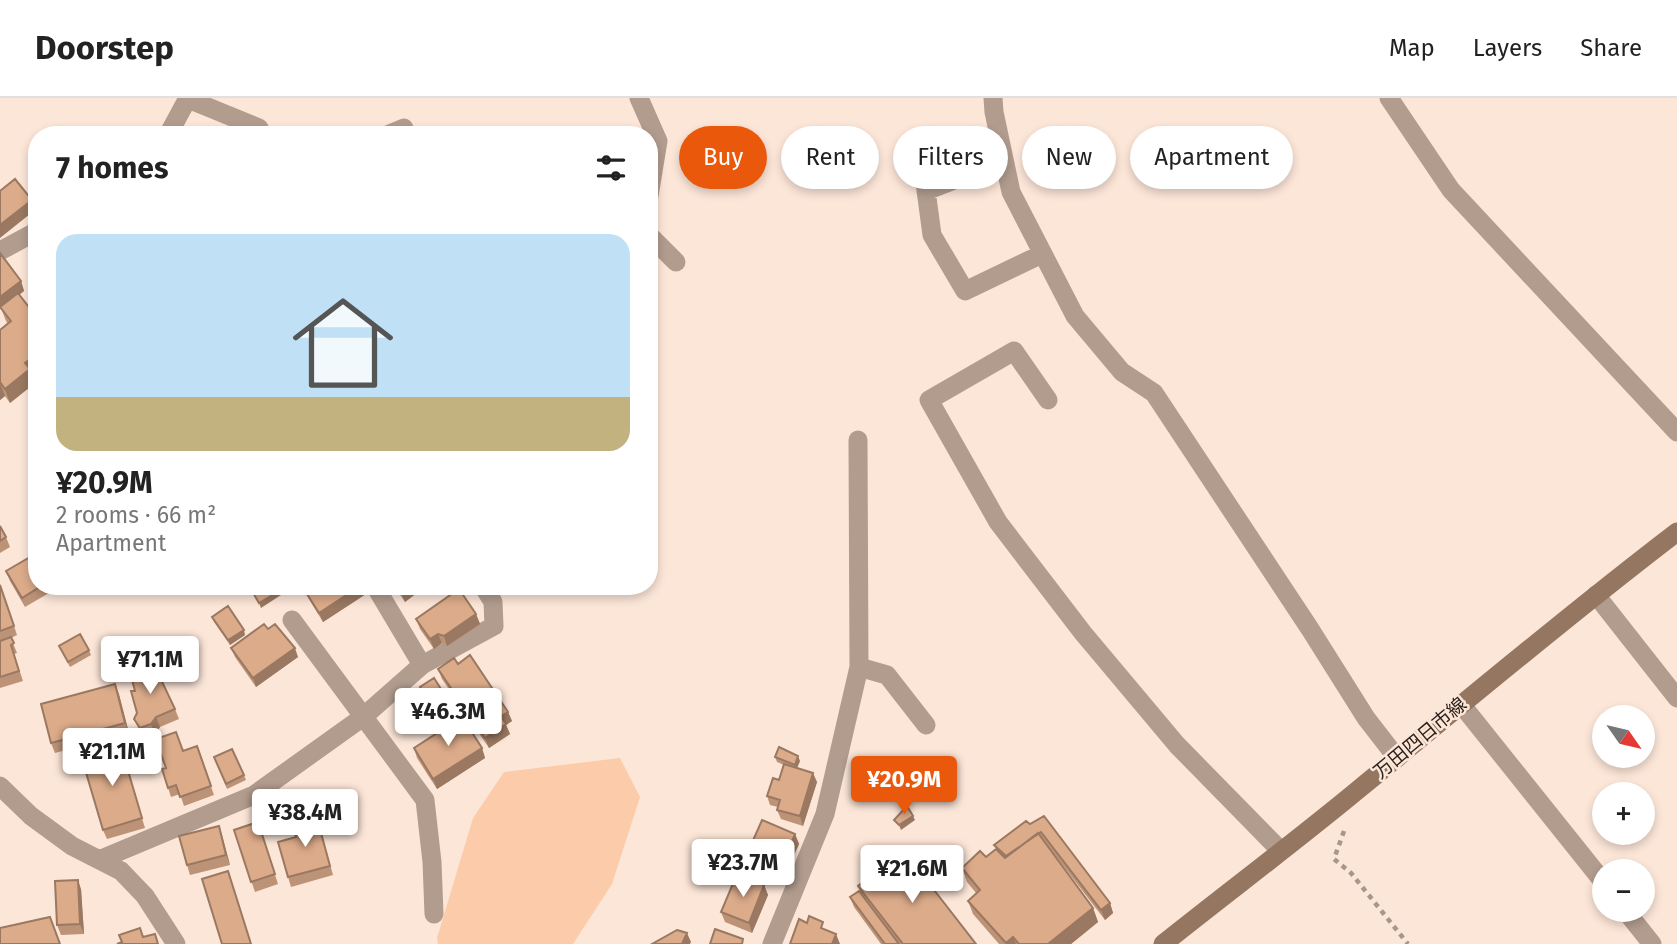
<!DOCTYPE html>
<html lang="en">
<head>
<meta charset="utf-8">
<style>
  :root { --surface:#fff; --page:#f6f6f6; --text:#222; --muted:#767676; --line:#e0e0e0; --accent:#ea580c }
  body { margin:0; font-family:"Fira Sans","Noto Sans JP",sans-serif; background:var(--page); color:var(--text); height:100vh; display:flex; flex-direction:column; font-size:26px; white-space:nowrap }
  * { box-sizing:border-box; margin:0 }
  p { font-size:23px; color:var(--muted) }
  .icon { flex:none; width:38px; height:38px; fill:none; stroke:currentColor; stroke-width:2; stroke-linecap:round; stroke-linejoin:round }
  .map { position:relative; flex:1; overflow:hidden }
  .details { position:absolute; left:28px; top:28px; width:630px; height:469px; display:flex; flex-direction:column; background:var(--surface); border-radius:28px; box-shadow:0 4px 10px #0003 }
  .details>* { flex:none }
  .guide { position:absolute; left:679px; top:28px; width:665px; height:63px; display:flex; gap:14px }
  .needle { width:46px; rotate:124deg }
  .tools { position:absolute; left:1592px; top:607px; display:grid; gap:14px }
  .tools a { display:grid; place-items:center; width:63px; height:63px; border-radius:50%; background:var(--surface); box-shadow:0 4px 10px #0003; font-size:35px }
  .price { position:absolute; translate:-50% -60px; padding:0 16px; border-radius:7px; background:#fff; color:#222; font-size:23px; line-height:46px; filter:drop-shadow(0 2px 4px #0008) }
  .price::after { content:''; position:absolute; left:50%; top:42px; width:21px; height:16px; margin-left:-10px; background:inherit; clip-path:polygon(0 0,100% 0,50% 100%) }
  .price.active { background:var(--accent); color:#fff }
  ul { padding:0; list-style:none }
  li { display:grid; align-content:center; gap:14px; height:371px; padding:0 28px }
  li+li { border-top:2px solid var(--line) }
  li span { display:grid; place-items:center; height:217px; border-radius:21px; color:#555 }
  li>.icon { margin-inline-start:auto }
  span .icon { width:126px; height:126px; fill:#fffc; stroke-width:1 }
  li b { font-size:30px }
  h2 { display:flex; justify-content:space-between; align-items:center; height:84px; padding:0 28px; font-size:30px }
  .tag { padding:0 24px; border-radius:32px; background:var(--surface); box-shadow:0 4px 10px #0003; font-size:24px; line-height:63px }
  .tag.active { background:var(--accent); color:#fff }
  header { display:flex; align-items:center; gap:42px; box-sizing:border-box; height:98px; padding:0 35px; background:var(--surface); border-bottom:2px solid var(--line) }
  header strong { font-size:33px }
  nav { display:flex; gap:38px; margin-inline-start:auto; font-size:24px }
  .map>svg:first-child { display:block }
</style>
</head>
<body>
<header>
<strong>Doorstep</strong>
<nav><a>Map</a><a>Layers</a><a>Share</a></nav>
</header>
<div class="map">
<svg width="1677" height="846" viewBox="0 0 1677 846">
  <rect width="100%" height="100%" fill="#fce6d8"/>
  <path fill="#fccbaa" d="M620 660 640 699 612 786 573 846H438L437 840 473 720 504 674Z"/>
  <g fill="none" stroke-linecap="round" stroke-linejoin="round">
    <path stroke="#a7968b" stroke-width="4.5" stroke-dasharray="5 5" stroke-linecap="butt" d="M1344 733 1334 761 1351 775 1408 846"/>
    <path stroke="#b19c8e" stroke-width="19" d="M639 0 658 43 649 98
      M993 0 994 14 1011 94 1075 218 1122 274 1154 295 1310 531 1366 620 1397 660
      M1389 0 1451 92 1677 334
      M188 1 259 30 262 37
      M168 37 188 0
      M387 37 404 30
      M919 40 932 137 965 193 1042 156
      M926 93 1004 63
      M649 137 676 164
      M0 153 37 133
      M1048 302 1014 253 929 302 998 424 1083 535 1177 647 1281 753
      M375 488 422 567
      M1596 497 1677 600
      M292 522 425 702 432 764 434 816
      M859 569 887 577 926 627
      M0 688 31 718 72 748 121 773 145 798 176 846
      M99 762 254 697 363 619 422 567 494 528 493 504 483 488
      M772 846 825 716 859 569 858 342"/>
    <path stroke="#b19c8e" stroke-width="19" d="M1461 606 1605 786
      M1625 812 1652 846"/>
    <path stroke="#947661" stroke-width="19" d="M1163 846C1228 794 1295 744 1359 691 1464 605 1568 517 1677 434"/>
  </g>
  <path fill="#bd9377" d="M0 155 21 183 24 193 19 197 32 213 37 209V274L32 278 35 285 10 305 5 298 0 302V232L8 226 6 223 1 210 0 211Z
    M0 428 6 439 10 449 0 455Z
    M6 473 37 488H61L25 509 10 483Z
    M0 486 17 537 11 540 17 555 14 556 23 583 0 590Z
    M301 488H363L366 496 323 524Z
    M394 488H426L405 504Z
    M476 516 480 526 447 548 442 545 434 551 420 531 416 521Z
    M212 519 245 537 230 547 214 524Z
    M268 531 298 559 256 589 235 559 231 550Z
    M59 548 89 552 91 557 70 569Z
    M458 566 508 614 512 623 506 627 510 636 489 650 442 581 438 571Z
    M153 570 175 611 179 621 160 629 155 636 143 640 134 621 137 615 135 593Z
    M115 586 129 635 55 655 51 645Z
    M153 642 183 653 197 648 214 697 184 708 180 696 171 699 162 671 166 670 162 658 158 656Z
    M121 649 145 730 107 741 103 732Z
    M414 650H482L485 660 437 691 417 660Z
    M214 659 244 677 246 682 227 691Z
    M775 659 800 663 797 670 817 684 803 728 781 721 777 712 778 709 770 707 767 698 779 682 784 667 777 664Z
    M1044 718 1110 805 1113 815 1105 822 1044 743 1093 810 1098 824 1071 846H999L973 816 968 803 976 795 967 784 962 770 986 759 996 751 994 747Z
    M258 724 278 786 255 794 234 732Z
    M219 728 230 767 190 777 187 767Z
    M320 730 333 777 291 789 288 779 296 739Z
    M795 736 799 746 785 776 765 774 761 765 762 761 755 757 751 747Z
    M764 787 768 797 752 835 725 824 721 814Z
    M858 788 976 846H881L854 809 850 799 860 793Z
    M81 791 84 836 61 837 57 827Z"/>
  <path fill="#9a7861" d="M32 102 35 112 0 140V127Z
    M21 183 24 193 0 211V199Z
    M37 256V274L32 278 35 285 10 305 5 291 25 265Z
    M0 285 5 298 0 302Z
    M360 488H363L366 496 323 524 319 515Z
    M409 488H426L405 504 401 494Z
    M279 493 281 497 261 510 259 505Z
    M476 516 480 526 447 548 444 538Z
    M244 532 245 537 230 547 228 542Z
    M438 536 442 545 434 551 430 541Z
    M295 550 298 559 256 589 253 580Z
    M115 586 119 596 129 635 125 625Z
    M446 599 448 604 434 612 432 607Z
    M508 614 512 623 506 627 510 636 489 650 485 640 501 618Z
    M156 619 160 629 155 636 151 626Z
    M482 650 485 660 437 691 433 681Z
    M798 658 800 663 796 672 795 667Z
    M813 675 817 684 803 728 800 718Z
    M913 718 915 722 901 732 899 727Z
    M219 728 222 737 230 767 226 757Z
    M795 736 799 746 785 776 782 767Z
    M78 782 81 791 84 836 80 826Z
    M764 787 768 797 752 835 749 825Z
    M1110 805 1113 815 1105 822 1101 812Z
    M1093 810 1098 824 1071 846H1048Z
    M687 835 691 844 690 846H682Z
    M836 836 840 846H832Z
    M1013 839 1016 846H1006V845Z"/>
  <path fill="#dcab8a" stroke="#9a7861" stroke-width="2" d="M15 81 32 102 0 127V93Z
    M0 155 21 183 0 199Z
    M18 195 32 213 37 209V249L35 251 37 253V256L25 265 30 271 5 291 0 284V232L11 223 0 209Z
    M0 428 6 439 0 443Z
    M37 455V488H41L22 500 6 473Z
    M0 487 14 528 0 533Z
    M249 488H276L279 493 259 505Z
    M302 488H360L319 515Z
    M397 488H409L401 494Z
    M459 491 476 516 444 538 438 536 430 541 416 521Z
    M228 508 244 532 228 542 212 519Z
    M264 526 268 531 275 526 295 550 253 580 231 550Z
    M80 536 89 552 68 564 59 548Z
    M11 539 14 545 11 547 19 573 0 579V543Z
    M470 557 508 614 501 618 506 626 485 640 438 571 454 560 458 566Z
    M151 564 152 570 156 571 175 611 156 619 151 626 140 630 134 621 137 615 131 593H135L131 578Z
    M434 580 446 599 432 607 420 589Z
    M115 586 125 625 51 645 41 606Z
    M462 619 482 650 433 681 414 650Z
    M176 634 183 653 197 648 211 688 180 699 176 687 168 690 162 671 166 670 158 648 155 647 153 642Z
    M121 649 142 720 103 732 82 661Z
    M779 649 798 658 795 667 775 659Z
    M232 651 244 677 226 686 214 659Z
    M784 666 813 675 800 718 777 712 780 702 767 698 773 680 779 682Z
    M907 708 913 718 899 727 894 722Z
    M1044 718 1110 805 1101 812 1041 734 1006 758 994 747 1026 723 1030 726Z
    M317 720 330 768 288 779 278 744 296 739 293 727Z
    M762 722 795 736 782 767 761 765 764 755 751 747Z
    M258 724 275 776 251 784 234 732Z
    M219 728 226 757 187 767 179 738Z
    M1038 735 1093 810 1048 846H1019L1013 839 1006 845 968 803 980 792 962 770 980 753 986 759 996 751 1005 760Z
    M903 752 976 846H903L858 788Z
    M228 773 251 846H222L202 781Z
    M737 776 764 787 749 825 721 814Z
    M78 782 80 826 57 827 55 783Z
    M859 793 899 846H885L850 799Z
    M809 818 823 824 821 830 836 836 832 846H790L799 821 807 825Z
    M50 819 60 846H0V830Z
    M140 830 143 839 155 836 158 846H117L122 844 119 837Z
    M715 831 743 841 742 846H710Z
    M677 832 687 835 682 846H652Z"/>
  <g text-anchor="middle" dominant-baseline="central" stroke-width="5" stroke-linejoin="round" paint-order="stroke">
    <g font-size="19" fill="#2c221b" stroke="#fce6d8">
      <text transform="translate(1420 640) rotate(-40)">万田四日市線</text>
    </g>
  </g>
</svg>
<div class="tools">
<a><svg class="needle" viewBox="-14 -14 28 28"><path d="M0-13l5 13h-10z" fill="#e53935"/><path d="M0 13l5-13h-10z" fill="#767676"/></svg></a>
<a>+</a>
<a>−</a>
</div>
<b class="price" style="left:150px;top:598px">¥71.1M</b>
<b class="price" style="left:448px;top:650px">¥46.3M</b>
<b class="price" style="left:112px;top:690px">¥21.1M</b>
<b class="price active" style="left:904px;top:718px">¥20.9M</b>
<b class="price" style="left:305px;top:751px">¥38.4M</b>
<b class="price" style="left:743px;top:801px">¥23.7M</b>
<b class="price" style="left:912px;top:807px">¥21.6M</b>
<div class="guide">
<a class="tag active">Buy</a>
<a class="tag">Rent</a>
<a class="tag">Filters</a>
<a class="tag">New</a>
<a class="tag">Apartment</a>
</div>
<section class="details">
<h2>7 homes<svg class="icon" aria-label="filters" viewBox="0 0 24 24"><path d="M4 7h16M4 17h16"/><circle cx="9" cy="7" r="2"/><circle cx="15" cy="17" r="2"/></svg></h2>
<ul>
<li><span style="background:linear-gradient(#bfe0f5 75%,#c2b280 0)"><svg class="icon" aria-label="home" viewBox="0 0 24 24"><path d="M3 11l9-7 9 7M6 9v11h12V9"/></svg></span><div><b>¥20.9M</b><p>2 rooms · 66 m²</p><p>Apartment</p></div></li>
</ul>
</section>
</div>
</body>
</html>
